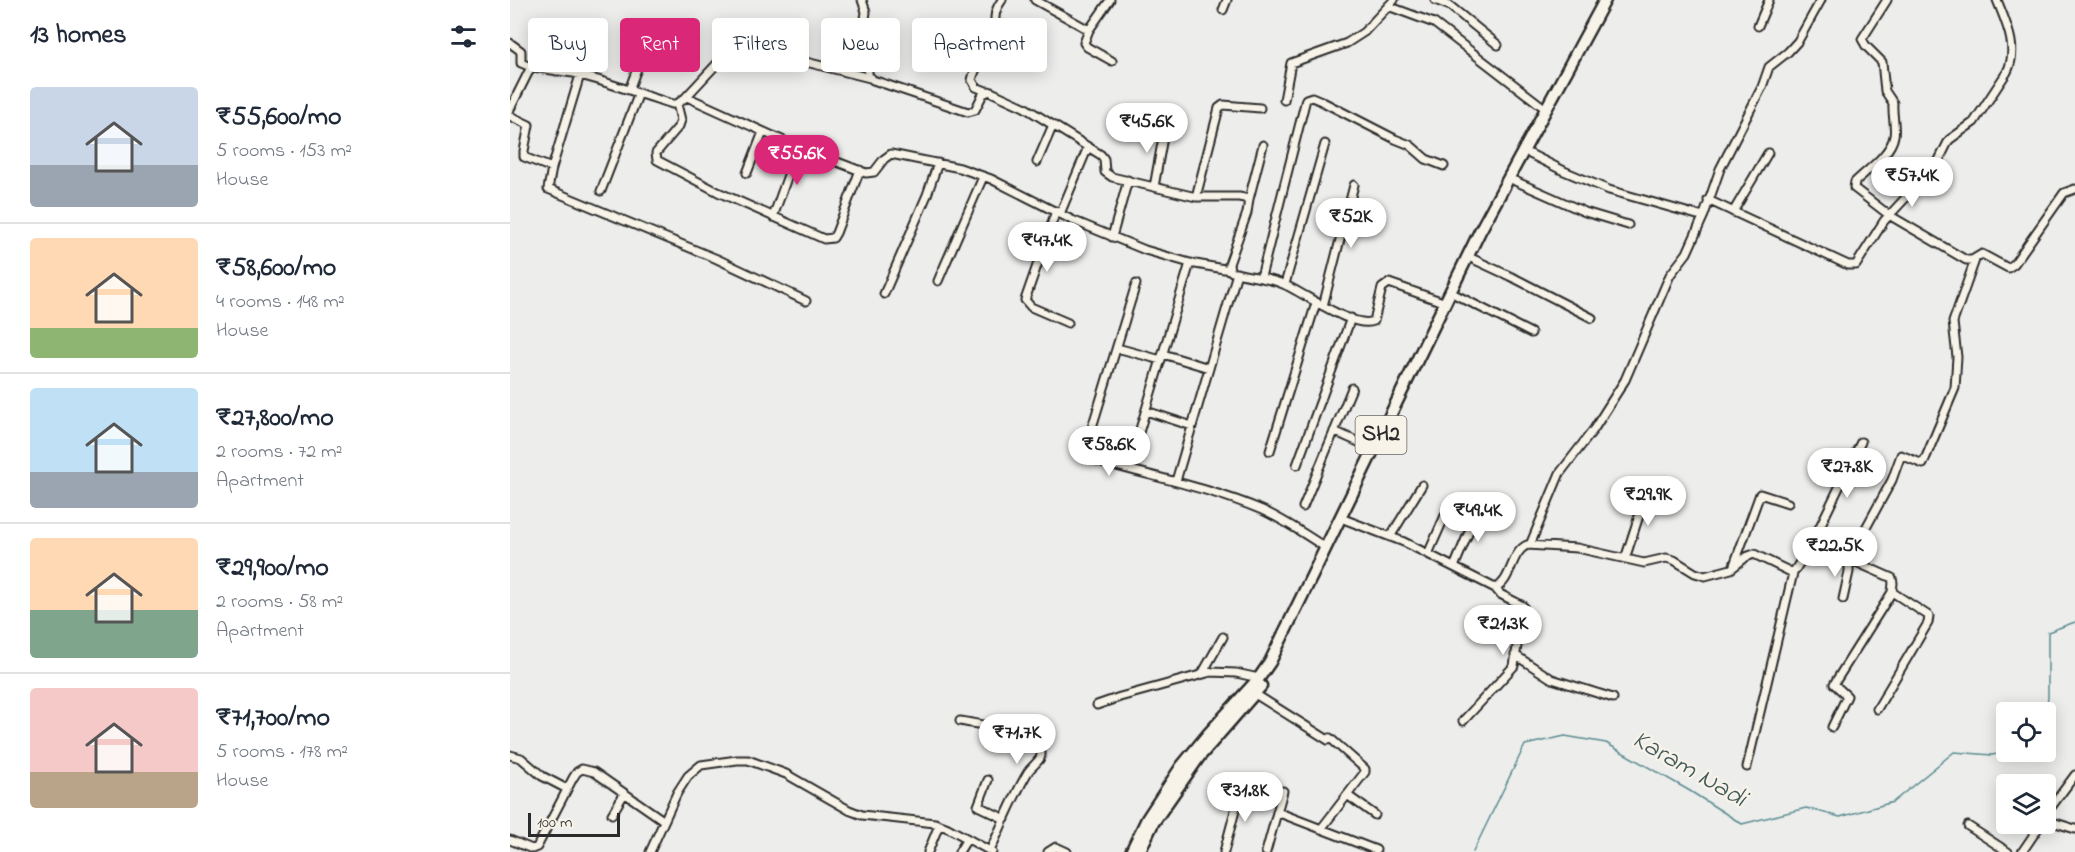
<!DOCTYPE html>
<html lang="en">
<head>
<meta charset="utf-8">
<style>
  :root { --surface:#fff; --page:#f6f6f7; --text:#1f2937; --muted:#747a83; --line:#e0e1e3; --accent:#db2777 }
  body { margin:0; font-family:"Indie Flower",sans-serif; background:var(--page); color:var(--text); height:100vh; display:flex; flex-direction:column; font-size:22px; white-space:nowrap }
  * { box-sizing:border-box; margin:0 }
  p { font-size:20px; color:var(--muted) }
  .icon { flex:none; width:33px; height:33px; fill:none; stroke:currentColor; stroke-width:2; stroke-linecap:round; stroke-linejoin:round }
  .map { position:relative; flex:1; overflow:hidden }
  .sheet { display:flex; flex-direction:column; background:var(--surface); width:510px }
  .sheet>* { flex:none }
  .guide { position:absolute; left:18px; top:18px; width:570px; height:54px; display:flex; gap:12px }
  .tools { position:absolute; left:1486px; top:702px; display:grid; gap:12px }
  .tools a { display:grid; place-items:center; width:60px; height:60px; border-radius:6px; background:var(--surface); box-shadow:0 3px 15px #0003; font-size:30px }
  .scale { position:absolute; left:18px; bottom:15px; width:92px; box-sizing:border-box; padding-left:6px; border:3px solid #2b2b2b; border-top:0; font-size:16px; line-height:21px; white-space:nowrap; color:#2b2b2b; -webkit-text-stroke:4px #f7f3e8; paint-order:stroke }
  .price { position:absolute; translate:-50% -51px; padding:0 14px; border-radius:21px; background:#fff; color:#222; font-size:20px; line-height:39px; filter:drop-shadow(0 2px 3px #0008) }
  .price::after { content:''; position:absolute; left:50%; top:36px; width:18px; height:14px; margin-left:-9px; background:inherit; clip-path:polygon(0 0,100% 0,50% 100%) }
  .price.selected { background:var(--accent); color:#fff }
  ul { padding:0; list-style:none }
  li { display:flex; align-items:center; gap:18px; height:150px; padding:0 30px }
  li+li { border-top:2px solid var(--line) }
  li span { display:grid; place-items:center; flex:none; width:168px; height:120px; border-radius:6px; color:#555 }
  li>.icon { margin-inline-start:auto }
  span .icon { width:72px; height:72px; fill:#fffc; stroke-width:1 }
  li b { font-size:26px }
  h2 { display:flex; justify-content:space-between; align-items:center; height:72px; padding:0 30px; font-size:26px }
  .tag { padding:0 21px; border-radius:6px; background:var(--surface); box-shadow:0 3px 15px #0003; font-size:21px; line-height:54px }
  .tag.selected { background:var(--accent); color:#fff }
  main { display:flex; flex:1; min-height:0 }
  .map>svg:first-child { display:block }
</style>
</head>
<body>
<main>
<section class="sheet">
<h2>13 homes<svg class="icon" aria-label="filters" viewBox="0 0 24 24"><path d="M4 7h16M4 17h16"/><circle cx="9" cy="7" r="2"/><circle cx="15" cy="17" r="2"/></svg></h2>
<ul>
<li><span style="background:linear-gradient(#c9d6e8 65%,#9aa5b1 0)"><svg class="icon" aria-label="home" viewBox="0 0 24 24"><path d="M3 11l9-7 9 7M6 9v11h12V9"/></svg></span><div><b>₹55,600/mo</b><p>5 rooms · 153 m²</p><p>House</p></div></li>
<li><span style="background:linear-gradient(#ffd9b3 75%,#8fb573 0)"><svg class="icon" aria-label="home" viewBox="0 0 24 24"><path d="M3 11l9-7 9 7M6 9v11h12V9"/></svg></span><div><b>₹58,600/mo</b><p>4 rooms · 148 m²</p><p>House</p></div></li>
<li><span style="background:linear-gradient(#bfe0f5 70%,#9aa5b1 0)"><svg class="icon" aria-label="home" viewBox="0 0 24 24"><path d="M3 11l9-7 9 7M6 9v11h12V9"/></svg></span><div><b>₹27,800/mo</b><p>2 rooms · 72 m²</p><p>Apartment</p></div></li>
<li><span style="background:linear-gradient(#ffd9b3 60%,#7fa58c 0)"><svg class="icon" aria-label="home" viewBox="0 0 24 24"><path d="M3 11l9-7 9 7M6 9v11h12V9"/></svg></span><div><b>₹29,900/mo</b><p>2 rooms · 58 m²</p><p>Apartment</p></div></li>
<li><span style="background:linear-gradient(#f6c9c9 70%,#b9a48a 0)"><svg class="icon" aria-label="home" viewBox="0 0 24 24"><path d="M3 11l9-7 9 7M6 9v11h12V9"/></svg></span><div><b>₹71,700/mo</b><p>5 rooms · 178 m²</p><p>House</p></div></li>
</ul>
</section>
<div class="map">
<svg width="1565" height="852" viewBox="0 0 1565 852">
  <rect width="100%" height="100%" fill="#ededec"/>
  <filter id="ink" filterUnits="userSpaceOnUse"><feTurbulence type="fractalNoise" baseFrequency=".0167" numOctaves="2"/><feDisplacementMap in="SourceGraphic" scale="12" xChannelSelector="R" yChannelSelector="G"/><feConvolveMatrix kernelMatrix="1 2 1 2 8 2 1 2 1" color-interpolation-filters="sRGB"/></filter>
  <g filter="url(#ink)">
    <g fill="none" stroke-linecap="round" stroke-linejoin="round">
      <path stroke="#5a8b8f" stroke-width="1.5" d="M1535 712 1538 698V632L1565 622
        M963 852 1015 745 1055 736 1096 743 1180 791 1232 824 1296 808 1330 817 1383 802 1444 752 1482 755 1498 752"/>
      <g stroke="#2b2b2b" stroke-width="11">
        <path id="street" d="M352 0 356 12 350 52 358 66V75L363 80 458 112 465 110 473 94 479 91 514 107 591 155 594 159 595 172 602 177 686 197H729L739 199 737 213 719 264 720 270 722 272C739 277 757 277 773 284 793 292 843 330 864 321L872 288 879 283 936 303
          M525 0 579 30
          M600 0 579 30 574 43 577 47 602 61
          M925 0 940 6 988 45
          M1377 0 1352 39 1356 46 1372 62 1375 91 1383 103C1382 115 1386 127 1384 136 1381 154 1357 170 1345 182L1344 188 1379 215 1456 260H1462L1472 254 1498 268 1504 264 1554 193 1565 189
          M878 6 924 23 1037 110
          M713 10 717 0
          M1248 26 1259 0
          M319 37 351 44
          M0 43 11 51V63L21 67
          M46 71 59 25
          M70 75 42 168 38 189 207 259 296 301
          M119 90 137 42
          M476 91 466 87 462 80C465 65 478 51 483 37 488 23 480 16 492 0
          M177 97 283 145 356 173 364 172 374 159 381 154 450 168 481 179 562 220 635 250 680 263 720 270
          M774 100 781 63 837 43 854 32 884 0
          M167 104 171 120 169 126 146 153 147 160 208 192 314 239 323 238 326 233 350 170
          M0 109 21 67 63 73 88 80 162 104H167L175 98 217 53 253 64 264 57 272 56 360 78
          M0 116 19 125 14 151V157L42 168
          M1020 154 1054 171 1099 190 1187 215H1194L1210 169 1252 87 1259 67 1278 52 1288 41 1311 0
          M527 162 543 125
          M237 173 253 132
          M1005 181 1075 212 1118 225
          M644 187 655 126
          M91 191 129 93
          M686 197 709 108 713 105 750 108
          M739 199 753 145
          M1198 200 1338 265H1346L1374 221 1401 192 1420 178 1439 140 1464 122 1497 72C1509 48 1496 23 1487 0
          M546 211 515 300 521 307 558 323
          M1223 212 1258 153
          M550 214 578 147
          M263 217 288 147
          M602 237 618 180
          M963 259 1006 279 1082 318
          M751 277 796 99 802 97 809 100 885 139 900 145 916 159 934 166
          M428 281 473 177
          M626 284 576 447V455L582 459C638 476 698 487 752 510 774 520 795 534 816 548
          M775 284 815 144
          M374 294 417 195 428 163
          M946 295 1021 333
          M813 306 844 185
          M607 348 651 360
          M653 354 699 368
          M636 411 682 426
          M824 431 864 449
          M760 451 806 303
          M787 465 841 318
          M618 469 680 263
          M666 481 727 273
          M793 507 842 388
          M836 520 894 542 985 588C1002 582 1000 553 1017 545L1067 548 1134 563 1156 558 1164 560 1185 573 1195 576 1221 569 1236 557 1244 554 1283 573 1301 545 1339 559 1382 480 1391 455 1413 464 1445 388 1447 357 1443 322 1465 260
          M880 537 912 485
          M1020 545 1050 473 1084 429 1115 380 1160 275 1177 253 1194 215
          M1301 545 1351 442
          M918 554 938 509
          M1115 559 1138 488
          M1224 565 1250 494 1278 503
          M944 567 969 508
          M1333 599 1339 572V559L1382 578 1383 583 1382 592 1419 616 1418 623 1367 709
          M1005 655 1042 679 1103 698
          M692 674 713 637
          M745 694 818 740
          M587 705 610 697 701 672 726 673 749 678
          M450 721C470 725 521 730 530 750 535 759 522 765 518 772 503 797 492 825 480 851
          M953 721 1004 666 1013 606 990 594 985 588
          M1322 727 1337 696 1324 684 1382 592
          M0 755 11 758 32 776 57 789
          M1237 767 1283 573
          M478 780 468 806 495 819
          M837 795 865 815
          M767 812 866 850
          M102 814 114 794
          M1536 814 1565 775
          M1536 820 1565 829
          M1458 826 1498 852
          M811 829 855 772V769L820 738
          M0 840 22 849 27 847 63 778 67 772 72 769 84 772 153 820
          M140 852 167 793 178 776 191 765 227 760H238L276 774 339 810 352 815 425 823 438 828 482 852
          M418 852 429 825
          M449 852 457 839
          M538 852 546 847 557 852
          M714 852 731 788
          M756 852 773 791
          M1512 852 1531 824"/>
      </g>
      <g stroke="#2b2b2b" stroke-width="15">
        <path id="primary" d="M621 852 637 819 671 767 699 733 749 678 760 662 970 231 1095 0
          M629 852 643 823 689 757 751 686"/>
      </g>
      <use href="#street" stroke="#f7f3e8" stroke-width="7"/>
      <use href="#primary" stroke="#f7f3e8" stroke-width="10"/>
    </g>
  </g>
  <g text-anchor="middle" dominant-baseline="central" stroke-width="4.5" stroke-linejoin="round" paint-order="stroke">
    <rect fill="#f7f3e8" stroke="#686764" stroke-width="1.5" x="845.5" y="416" width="51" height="38" rx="4.5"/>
    <g font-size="22" font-weight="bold" fill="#2b2b2b">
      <text x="871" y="435">SH2</text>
    </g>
    <g font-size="26" font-style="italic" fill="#435b5d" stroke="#f7f3e8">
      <text transform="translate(1179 770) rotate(30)">Karam Nadi</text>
    </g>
  </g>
</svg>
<div class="tools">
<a><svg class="icon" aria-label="locate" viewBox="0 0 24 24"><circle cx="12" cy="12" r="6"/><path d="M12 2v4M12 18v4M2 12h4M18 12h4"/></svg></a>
<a><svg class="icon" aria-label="layers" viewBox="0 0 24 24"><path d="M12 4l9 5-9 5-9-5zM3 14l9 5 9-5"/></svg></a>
</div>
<div class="scale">100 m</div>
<b class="price" style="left:637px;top:154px">₹45.6K</b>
<b class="price selected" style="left:287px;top:186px">₹55.6K</b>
<b class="price" style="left:1402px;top:208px">₹57.4K</b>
<b class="price" style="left:841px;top:249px">₹52K</b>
<b class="price" style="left:537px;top:273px">₹47.4K</b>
<b class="price" style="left:599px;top:477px">₹58.6K</b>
<b class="price" style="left:1337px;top:499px">₹27.8K</b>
<b class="price" style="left:1138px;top:527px">₹29.9K</b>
<b class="price" style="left:968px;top:543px">₹49.4K</b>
<b class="price" style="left:1325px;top:578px">₹22.5K</b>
<b class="price" style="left:993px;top:656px">₹21.3K</b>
<b class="price" style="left:507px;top:765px">₹71.7K</b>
<b class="price" style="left:735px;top:823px">₹31.8K</b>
<div class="guide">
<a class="tag">Buy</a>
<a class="tag selected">Rent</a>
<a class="tag">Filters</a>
<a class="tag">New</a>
<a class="tag">Apartment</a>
</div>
</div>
</main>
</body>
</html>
